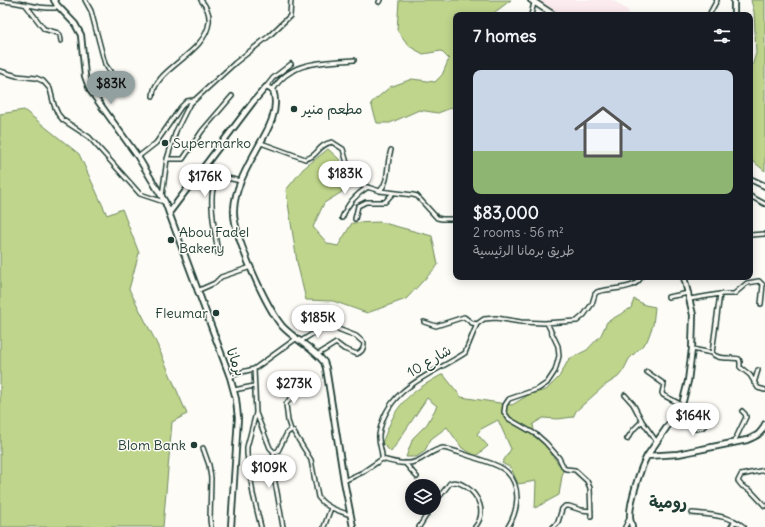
<!DOCTYPE html>
<html lang="en">
<head>
<meta charset="utf-8">
<style>
  :root { --surface:#171b24; --page:#20242c; --text:#f1f3f6; --muted:#9ea1a6; --line:#363941; --accent:#92a19f }
  body { margin:0; font-family:Delius,"Playpen Sans Arabic",sans-serif; background:var(--page); color:var(--text); height:100vh; display:flex; flex-direction:column; font-size:15px; white-space:nowrap }
  * { box-sizing:border-box; margin:0 }
  p { font-size:13px; color:var(--muted) }
  .icon { flex:none; width:22px; height:22px; fill:none; stroke:currentColor; stroke-width:2; stroke-linecap:round; stroke-linejoin:round }
  .map { position:relative; flex:1; overflow:hidden }
  .details { position:absolute; left:453px; top:12px; width:300px; height:268px; display:flex; flex-direction:column; background:var(--surface); border-radius:8px; box-shadow:0 2px 10px #0003 }
  .details>* { flex:none }
  .tools { position:absolute; left:405px; top:479px; display:grid; gap:8px }
  .tools a { display:grid; place-items:center; width:36px; height:36px; border-radius:50%; background:var(--surface); box-shadow:0 2px 10px #0003; font-size:20px }
  .price { position:absolute; translate:-50% -34px; padding:0 9px; border-radius:14px; background:#fff; color:#222; font-size:13px; line-height:26px; filter:drop-shadow(0 1px 2px #0008) }
  .price::after { content:''; position:absolute; left:50%; top:24px; width:12px; height:9px; margin-left:-6px; background:inherit; clip-path:polygon(0 0,100% 0,50% 100%) }
  .price.current { background:var(--accent); color:#111 }
  ul { padding:0; list-style:none }
  li { display:grid; align-content:center; gap:8px; height:212px; padding:0 20px }
  li+li { border-top:1px solid var(--line) }
  li span { display:grid; place-items:center; height:124px; border-radius:8px; color:#555 }
  li>.icon { margin-inline-start:auto }
  span .icon { width:72px; height:72px; fill:#fffc; stroke-width:1 }
  li b { font-size:17px }
  h2 { display:flex; justify-content:space-between; align-items:center; height:48px; padding:0 20px; font-size:17px }
  .map>svg:first-child { display:block }
</style>
</head>
<body>
<div class="map">
<svg width="765" height="527" viewBox="0 0 765 527">
  <rect width="100%" height="100%" fill="#fdfcf7"/>
  <filter id="ink" filterUnits="userSpaceOnUse"><feTurbulence type="fractalNoise" baseFrequency=".025" numOctaves="2"/><feDisplacementMap in="SourceGraphic" scale="8" xChannelSelector="R" yChannelSelector="G"/><feConvolveMatrix kernelMatrix="1 2 1 2 8 2 1 2 1" color-interpolation-filters="sRGB"/></filter>
  <g filter="url(#ink)">
    <path fill="#fbeaee" d="M533 0H612L626 9 630 15H556Z"/>
    <path fill="#bfd58b" stroke="#6f8960" d="M399 0H511L491 15H456V106L438 113 419 110 390 123H377L371 103 390 87 412 79 435 82 442 75 449 59 441 51 423 54 409 46 397 30Z
      M751 0H765V171L750 159V73L756 53 754 12Z
      M24 110 79 154 107 215 122 209 139 253 129 289 156 342 187 414 172 422 163 527H0V114Z
      M328 149 340 160 342 192 324 203 313 227 328 244 338 246 352 223 380 222 432 236 438 265 406 299 367 313 333 301 306 300 297 262 286 190 303 169Z
      M634 299 645 305 655 307 653 325 647 341 629 359 623 371 618 377 604 386 576 411 573 417 558 419 543 418 533 424 535 437 544 439 552 455 563 470 559 495 535 508 536 481 518 484 511 468 502 463 511 449 498 420 481 429 477 434 488 446 476 456 462 448 447 427 431 439 424 452 416 457H406L413 438 427 424 437 406 427 398 391 452 382 443C387 431 392 416 400 406 412 391 427 383 443 374L461 397 512 405 530 394 546 390 559 377 569 359 587 350 601 335 607 322 631 308Z"/>
    <g fill="none" stroke-linecap="round" stroke-linejoin="round">
      <g stroke="#1f3d34" stroke-width="6">
        <path id="street" d="M85 0 91 11 105 64 122 89
          M0 1C18 1 36 9 55 8L57 5
          M379 2 380 0
          M25 4 44 29 58 33 60 35 61 41
          M531 15 534 3
          M709 15 717 0
          M0 71 17 76 36 78 43 81 50 89 54 105 58 114 63 120 89 137 140 194 164 202
          M266 87 273 78 291 64
          M273 90C290 60 324 63 354 60
          M153 96C153 69 206 54 209 22 210 13 207 7 201 0
          M261 143 305 159C318 157 317 145 332 142L343 149 347 163 348 178 351 182 380 191 413 195 417 196 437 218 442 219H456
          M138 157 156 143 181 107 187 101 193 100
          M167 159H183L202 131 232 96
          M380 191C390 180 386 164 391 150
          M162 196 167 159 176 131 189 105 235 63 269 36 290 16 291 0
          M750 196 765 204
          M342 218C347 204 355 195 368 187
          M355 219 358 206 366 202H385L393 193
          M750 235 764 234
          M218 253C216 239 208 198 214 187 217 183 223 181 227 178L241 181
          M197 291 215 283 221 277 251 267
          M668 297 689 293
          M690 299 720 294H734L747 283 759 281 763 285 761 304
          M424 322 436 326 464 317 472 323 477 324
          M547 323 558 346 559 356 555 371 547 383 538 389 509 399 505 405 504 412 509 419 537 435 546 443 559 458 564 468 566 469 575 470 587 481 590 488 591 516
          M301 341 330 323 333 324 338 329 356 336 364 343C364 349 362 352 357 354L344 349 336 343 317 355
          M692 349 712 353C717 360 730 357 739 359L740 362V367L750 375 758 388 765 390
          M712 353 720 294
          M254 369 256 413 270 448 274 452 278 451 287 433 291 430 293 431 311 460 318 497C326 508 339 511 351 515
          M647 372 664 384 662 393 663 395 682 405
          M230 377 242 372 254 369 297 338
          M754 383 758 370
          M234 390 254 386
          M625 395 633 404 642 421 656 441
          M256 413 247 447V454L253 494 261 527
          M673 418 677 420C690 418 686 423 695 429L702 428 712 419
          M291 430 288 421 286 404 302 383
          M627 439 634 429 642 421
          M734 442 746 417 745 414 742 411
          M203 448 209 465 211 478 210 520 211 527
          M274 452C271 467 274 478 277 492 279 504 281 515 283 527
          M382 459C393 462 406 466 417 461 426 457 432 450 443 448 453 450 463 454 473 457 483 461 499 464 507 472 522 487 518 511 508 527
          M405 463 417 477
          M765 470 741 475 738 481 742 486 751 491 765 506
          M344 481 363 472 382 459C383 451 378 444 379 435 386 387 430 376 465 353L477 324 484 319 496 318 521 322 544 323 577 321 584 315 592 304 595 294 597 292C610 287 635 291 641 277
          M434 504 450 483C456 481 460 483 465 486 479 495 487 513 475 527
          M692 513C709 515 730 515 744 527
          M324 527 331 508
          M419 527 431 508
          M553 527 558 522 562 509 565 506H569L581 510 591 511
          M625 527 629 519
          M731 527 735 521"/>
      </g>
      <g stroke="#1f3d34" stroke-width="8">
        <path id="secondary" d="M54 0 57 5 75 24 81 35 85 76 90 90 138 157 165 202 230 377 236 399 238 418 231 527
          M531 0 554 15
          M734 15V0
          M750 179 765 186
          M169 213 253 102 266 87 273 90C280 110 268 130 258 147 248 166 235 187 234 209 232 234 266 306 282 326 294 339 312 347 324 362L326 368 344 481 353 527
          M647 456 669 424 680 411 682 405 688 381 692 349 693 315 684 277
          M632 527C632 524 630 521 630 518 629 504 640 469 647 456L678 454 747 440C757 436 762 433 765 424"/>
      </g>
      <use href="#street" stroke="#fdfcf7" stroke-width="3"/>
      <use href="#secondary" stroke="#fdfcf7" stroke-width="4.5"/>
    </g>
  </g>
  <g fill="#1f3d34" stroke="#fdfcf7" stroke-width="1.5">
    <circle cx="294" cy="109" r="4"/>
    <circle cx="165" cy="143" r="4"/>
    <circle cx="171" cy="240" r="4"/>
    <circle cx="216" cy="313" r="4"/>
    <circle cx="194" cy="445" r="4"/>
  </g>
  <g text-anchor="middle" dominant-baseline="central" stroke-width="3" stroke-linejoin="round" paint-order="stroke">
    <g font-size="14" fill="#1f3d34" stroke="#fdfcf7" text-anchor="start">
      <text x="302" y="109">مطعم منير</text>
      <text x="173" y="143">Supermarko</text>
      <text x="179" y="232">Abou Fadel<tspan x="179" dy="16">Bakery</tspan></text>
      <text x="208" y="313" text-anchor="end">Fleumar</text>
      <text x="186" y="445" text-anchor="end">Blom Bank</text>
    </g>
    <g font-size="14" fill="#1f3d34" stroke="#fdfcf7">
      <text transform="translate(429 361) rotate(-31)">شارع 10</text>
      <text transform="translate(236 362) rotate(70)">برمانا</text>
    </g>
    <g font-size="16" font-weight="bold" fill="#1f3d34" stroke="#fdfcf7">
      <text x="668" y="502">رومية</text>
    </g>
  </g>
</svg>
<div class="tools">
<a><svg class="icon" aria-label="layers" viewBox="0 0 24 24"><path d="M12 4l9 5-9 5-9-5zM3 14l9 5 9-5"/></svg></a>
</div>
<b class="price current" style="left:111px;top:105px">$83K</b>
<b class="price" style="left:345px;top:195px">$183K</b>
<b class="price" style="left:205px;top:198px">$176K</b>
<b class="price" style="left:318px;top:339px">$185K</b>
<b class="price" style="left:294px;top:405px">$273K</b>
<b class="price" style="left:693px;top:437px">$164K</b>
<b class="price" style="left:269px;top:489px">$109K</b>
<section class="details">
<h2>7 homes<svg class="icon" aria-label="filters" viewBox="0 0 24 24"><path d="M4 7h16M4 17h16"/><circle cx="9" cy="7" r="2"/><circle cx="15" cy="17" r="2"/></svg></h2>
<ul>
<li><span style="background:linear-gradient(#c9d6e8 65%,#8fb573 0)"><svg class="icon" aria-label="home" viewBox="0 0 24 24"><path d="M3 11l9-7 9 7M6 9v11h12V9"/></svg></span><div><b>$83,000</b><p>2 rooms · 56 m²</p><p>طريق برمانا الرئيسية</p></div></li>
</ul>
</section>
</div>
</body>
</html>
